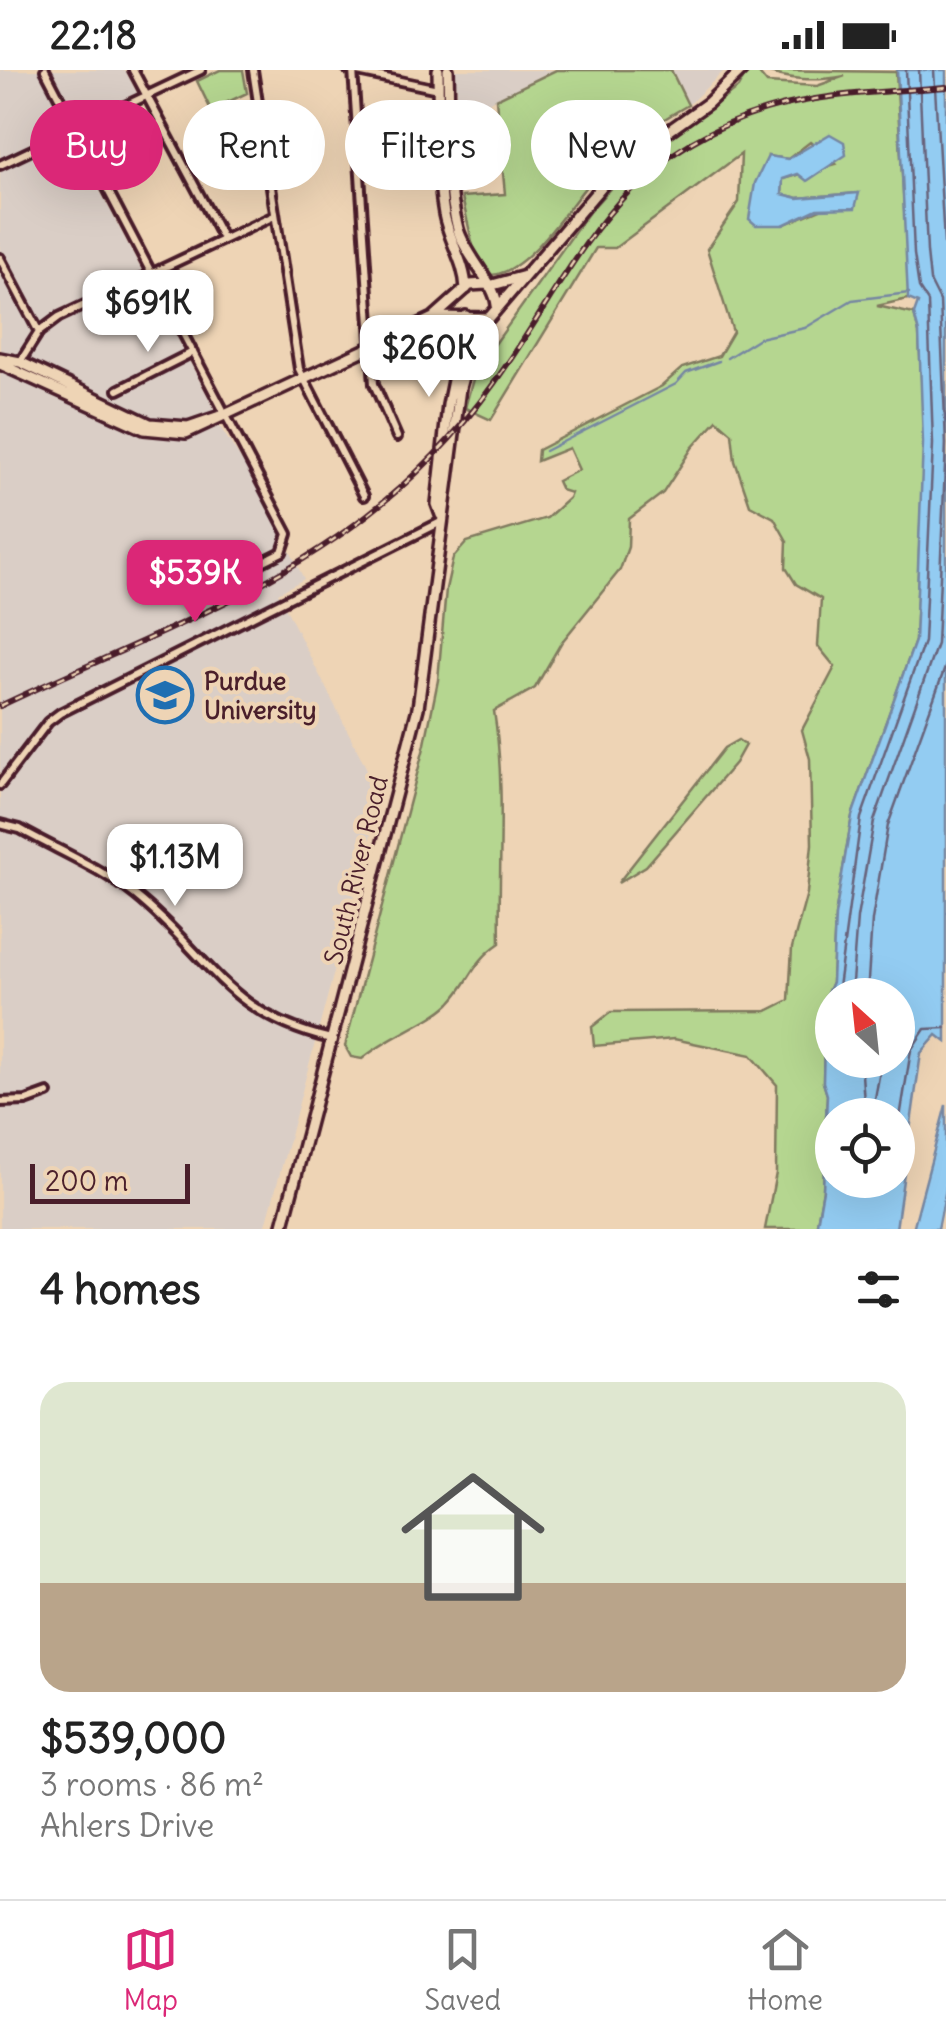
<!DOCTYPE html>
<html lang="en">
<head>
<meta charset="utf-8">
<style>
  :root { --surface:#fff; --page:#f6f6f6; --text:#222; --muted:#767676; --line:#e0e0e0; --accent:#db2777 }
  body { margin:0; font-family:Delius,sans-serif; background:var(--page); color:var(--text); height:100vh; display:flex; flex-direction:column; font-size:38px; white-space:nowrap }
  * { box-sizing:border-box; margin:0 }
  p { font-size:32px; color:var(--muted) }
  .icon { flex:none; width:55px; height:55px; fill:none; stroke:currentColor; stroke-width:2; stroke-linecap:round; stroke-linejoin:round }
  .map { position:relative; height:1159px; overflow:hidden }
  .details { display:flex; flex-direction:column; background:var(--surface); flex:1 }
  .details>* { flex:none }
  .banner { position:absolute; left:30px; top:30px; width:888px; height:90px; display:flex; gap:20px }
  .needle { width:65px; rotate:333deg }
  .tools { position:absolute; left:815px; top:908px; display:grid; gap:20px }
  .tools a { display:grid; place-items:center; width:100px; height:100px; border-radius:50%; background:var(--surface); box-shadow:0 10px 40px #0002; font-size:50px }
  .scale { position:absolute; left:30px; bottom:25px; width:160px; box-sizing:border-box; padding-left:10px; border:5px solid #4a1f2b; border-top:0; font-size:28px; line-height:35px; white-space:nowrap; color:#4a1f2b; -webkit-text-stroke:8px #eed4b5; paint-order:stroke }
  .price { position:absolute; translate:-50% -85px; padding:0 22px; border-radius:20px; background:#fff; color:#222; font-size:32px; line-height:65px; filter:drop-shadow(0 2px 5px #0008) }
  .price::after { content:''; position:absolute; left:50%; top:60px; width:30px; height:22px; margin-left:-15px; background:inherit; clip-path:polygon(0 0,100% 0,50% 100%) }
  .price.on { background:var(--accent); color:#fff }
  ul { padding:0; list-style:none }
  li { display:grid; align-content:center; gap:20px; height:530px; padding:0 40px }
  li+li { border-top:2px solid var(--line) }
  li span { display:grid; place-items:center; height:310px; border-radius:30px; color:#555 }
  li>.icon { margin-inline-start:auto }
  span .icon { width:180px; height:180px; fill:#fffc; stroke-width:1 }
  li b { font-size:42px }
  h2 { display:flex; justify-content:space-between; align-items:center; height:120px; padding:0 40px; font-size:42px }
  .chip { padding:0 35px; border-radius:45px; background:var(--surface); box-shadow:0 10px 40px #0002; font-size:35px; line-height:90px }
  .chip.on { background:var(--accent); color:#fff }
  .status { display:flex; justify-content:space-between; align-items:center; height:70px; padding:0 50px; background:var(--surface); direction:ltr }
  .status svg { height:28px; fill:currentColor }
  .tab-bar { display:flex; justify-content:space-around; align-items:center; height:140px; border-top:2px solid var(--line); background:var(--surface); font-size:28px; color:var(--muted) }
  .tab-bar a { display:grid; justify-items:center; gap:5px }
  .tab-bar .on { color:var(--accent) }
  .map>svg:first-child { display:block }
</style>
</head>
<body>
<div class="status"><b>22:18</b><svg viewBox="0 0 49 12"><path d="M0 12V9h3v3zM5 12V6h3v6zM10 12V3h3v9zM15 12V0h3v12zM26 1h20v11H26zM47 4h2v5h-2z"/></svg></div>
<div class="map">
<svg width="946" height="1159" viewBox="0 0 946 1159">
  <rect width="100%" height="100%" fill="#eed4b5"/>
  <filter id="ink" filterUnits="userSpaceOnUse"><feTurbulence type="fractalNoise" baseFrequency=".01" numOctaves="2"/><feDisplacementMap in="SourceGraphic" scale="20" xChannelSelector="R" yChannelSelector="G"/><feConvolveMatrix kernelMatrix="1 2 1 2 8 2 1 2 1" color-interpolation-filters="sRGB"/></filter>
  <g filter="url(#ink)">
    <path fill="#dacec6" d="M0 0H125L137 23 66 56 213 336 220 357 255 411 304 509 278 523 381 727 265 1159H0Z
      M455 0H556L485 34 458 36Z
      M671 0H725L688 35Z"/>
    <path fill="#b5d690" stroke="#807a5e" stroke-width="2.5" fill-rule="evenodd" d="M220 0H243L247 23 211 40 197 11Z
      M556 0H671L688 35C660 51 634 67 611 88 579 116 533 204 491 205L473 176 462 127 505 124 496 29Z
      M748 0H756L767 13 817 16 845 6C814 12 789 10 761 0L896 2 909 223 908 229 877 236 914 244 919 263 924 370 915 571 852 746 835 846 832 912 825 928 823 1012 827 1025 823 1120 816 1159H765L776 1103 777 1015 751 985 674 969 594 976 592 957 611 942 767 941 789 930 792 878 807 823 812 774 810 689 802 660 835 597 818 576 821 529 796 514 786 498 787 471 774 448 750 435 735 391 732 363 717 350 692 378 663 423 629 449 628 477 620 500 561 573 535 618 494 641C506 717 498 796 500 873 472 892 471 911 450 933 431 952 387 967 362 989L351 987 345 976 425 674 438 610 446 519 453 488 467 472 547 448 569 428 571 423 561 420 557 411 579 400 569 378 537 391 538 380 662 316 682 298 719 286 733 262 707 179 739 132 741 84 615 178H596L491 350 465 338 475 302 589 142 627 100 738 18ZM810 72 836 94 783 109 782 124 798 128 858 123 783 155 776 152 768 86 788 89Z
      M738 670 745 675 735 693 646 796 618 813 724 678Z"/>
    <path fill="#93ccf2" stroke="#7687a2" stroke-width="2.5" fill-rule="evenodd" d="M897 0H946V972L937 965 921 983 896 1159H816L823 1120 827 1025 823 1012 825 928 832 912 835 846 852 746 915 571 923 373 919 263 914 244 918 233 908 229ZM898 925V990H832V925ZM898 1045V1110H832V1045Z
      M830 64 844 72 846 85 807 111 798 104 783 109 782 124 798 128 859 123 855 138 817 139 783 155H756L749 149 755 113 768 86 788 89Z
      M946 1035V1119L938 1159H913Z"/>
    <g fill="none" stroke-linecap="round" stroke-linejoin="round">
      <path stroke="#67647b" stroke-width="2.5" d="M934 0 946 207
        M837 925 861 748 924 572 933 374 928 232 919 218 914 184 906 0
        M851 925 857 848 874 751 937 574 946 374 940 231 930 211 927 182 919 0
        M867 925 872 850 888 755 946 595
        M861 990 864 1033 869 1037 874 1034 882 990
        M898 1060 911 980 925 959 946 958"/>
      <path stroke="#7687a2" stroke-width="2.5" d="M727 288 759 268 805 258 852 230 909 223
        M545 381 676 314 686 303 719 291"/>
      <g stroke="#4a1f2b" stroke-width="14">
        <path id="street" d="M45 0 288 464 282 482 244 501
          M133 0 223 169
          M253 0 299 299 364 426
          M348 0 438 19
          M353 0 374 314 397 367
          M0 95 201 0
          M0 188 39 262
          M20 292 39 262 59 247 274 146
          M118 320 193 282
          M0 715 48 652 60 643 441 452
          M0 754 20 759C57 780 101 798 135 825 211 886 225 944 331 969
          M0 1032 26 1031 48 1023"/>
      </g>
      <g stroke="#4a1f2b" stroke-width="16">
        <path id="secondary" d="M438 0C439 47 436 98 444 144 449 171 465 192 466 219
          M448 0C450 51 445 110 458 159 465 185 495 213 497 235
          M489 216 525 206
          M435 247 489 248 618 97 708 33 742 0
          M0 288 20 292 150 354 188 357 223 345
          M0 294 144 359 186 363 433 248 470 215 486 214
          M441 445 437 434 448 335 466 246
          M282 1159 418 638 460 318 474 265 484 250"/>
      </g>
      <use href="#street" stroke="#eed4b5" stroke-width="6"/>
      <use href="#secondary" stroke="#eed4b5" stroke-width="9"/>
      <g stroke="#4a1f2b" stroke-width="6">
        <path id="rail" d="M0 636C127 575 271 525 381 434 430 394 473 346 508 293 585 179 621 85 766 40 824 23 886 22 946 17"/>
      </g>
      <use href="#rail" stroke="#eed4b5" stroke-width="2.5" stroke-dasharray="8" stroke-linecap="butt"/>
    </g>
  </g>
  <defs>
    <g id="university-ring" transform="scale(2.875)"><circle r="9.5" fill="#eed4b5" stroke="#1f6fb2" stroke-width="1.5"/><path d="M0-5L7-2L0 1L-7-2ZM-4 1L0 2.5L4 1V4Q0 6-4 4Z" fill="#1f6fb2"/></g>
  </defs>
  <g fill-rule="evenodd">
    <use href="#university-ring" x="165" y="625"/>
  </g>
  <g text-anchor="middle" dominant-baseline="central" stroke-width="8" stroke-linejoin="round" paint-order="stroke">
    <g font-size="25" font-weight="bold" fill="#4a1f2b" stroke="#eed4b5" text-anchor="start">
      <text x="204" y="611">Purdue<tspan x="204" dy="29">University</tspan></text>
    </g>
    <g font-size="25" fill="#4a1f2b" stroke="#eed4b5">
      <text transform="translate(356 800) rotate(-76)">South River Road</text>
    </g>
  </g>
</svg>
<div class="tools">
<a><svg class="needle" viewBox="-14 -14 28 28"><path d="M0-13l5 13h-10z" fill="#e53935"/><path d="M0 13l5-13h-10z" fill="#767676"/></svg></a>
<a><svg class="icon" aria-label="locate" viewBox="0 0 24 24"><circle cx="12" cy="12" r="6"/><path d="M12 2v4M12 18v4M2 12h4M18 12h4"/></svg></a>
</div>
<div class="scale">200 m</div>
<b class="price" style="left:148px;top:285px">$691K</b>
<b class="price" style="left:429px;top:330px">$260K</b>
<b class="price on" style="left:195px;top:555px">$539K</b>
<b class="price" style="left:175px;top:839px">$1.13M</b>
<div class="banner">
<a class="chip on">Buy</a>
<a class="chip">Rent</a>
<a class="chip">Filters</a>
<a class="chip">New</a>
</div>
</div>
<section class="details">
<h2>4 homes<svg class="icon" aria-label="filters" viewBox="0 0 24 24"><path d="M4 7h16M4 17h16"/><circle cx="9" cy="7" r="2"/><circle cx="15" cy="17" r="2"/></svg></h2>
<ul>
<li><span style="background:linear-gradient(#dfe7d0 65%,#b9a48a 0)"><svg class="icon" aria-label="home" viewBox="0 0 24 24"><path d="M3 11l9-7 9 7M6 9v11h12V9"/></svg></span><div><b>$539,000</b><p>3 rooms · 86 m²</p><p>Ahlers Drive</p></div></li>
</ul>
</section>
<nav class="tab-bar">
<a class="on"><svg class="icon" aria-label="map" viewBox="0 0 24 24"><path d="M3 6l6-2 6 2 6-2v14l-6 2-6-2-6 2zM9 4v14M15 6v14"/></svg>Map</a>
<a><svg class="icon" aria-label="saved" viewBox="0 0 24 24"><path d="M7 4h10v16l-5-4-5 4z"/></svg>Saved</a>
<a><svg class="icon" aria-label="home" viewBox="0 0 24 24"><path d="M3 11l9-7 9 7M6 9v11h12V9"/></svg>Home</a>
</nav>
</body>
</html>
